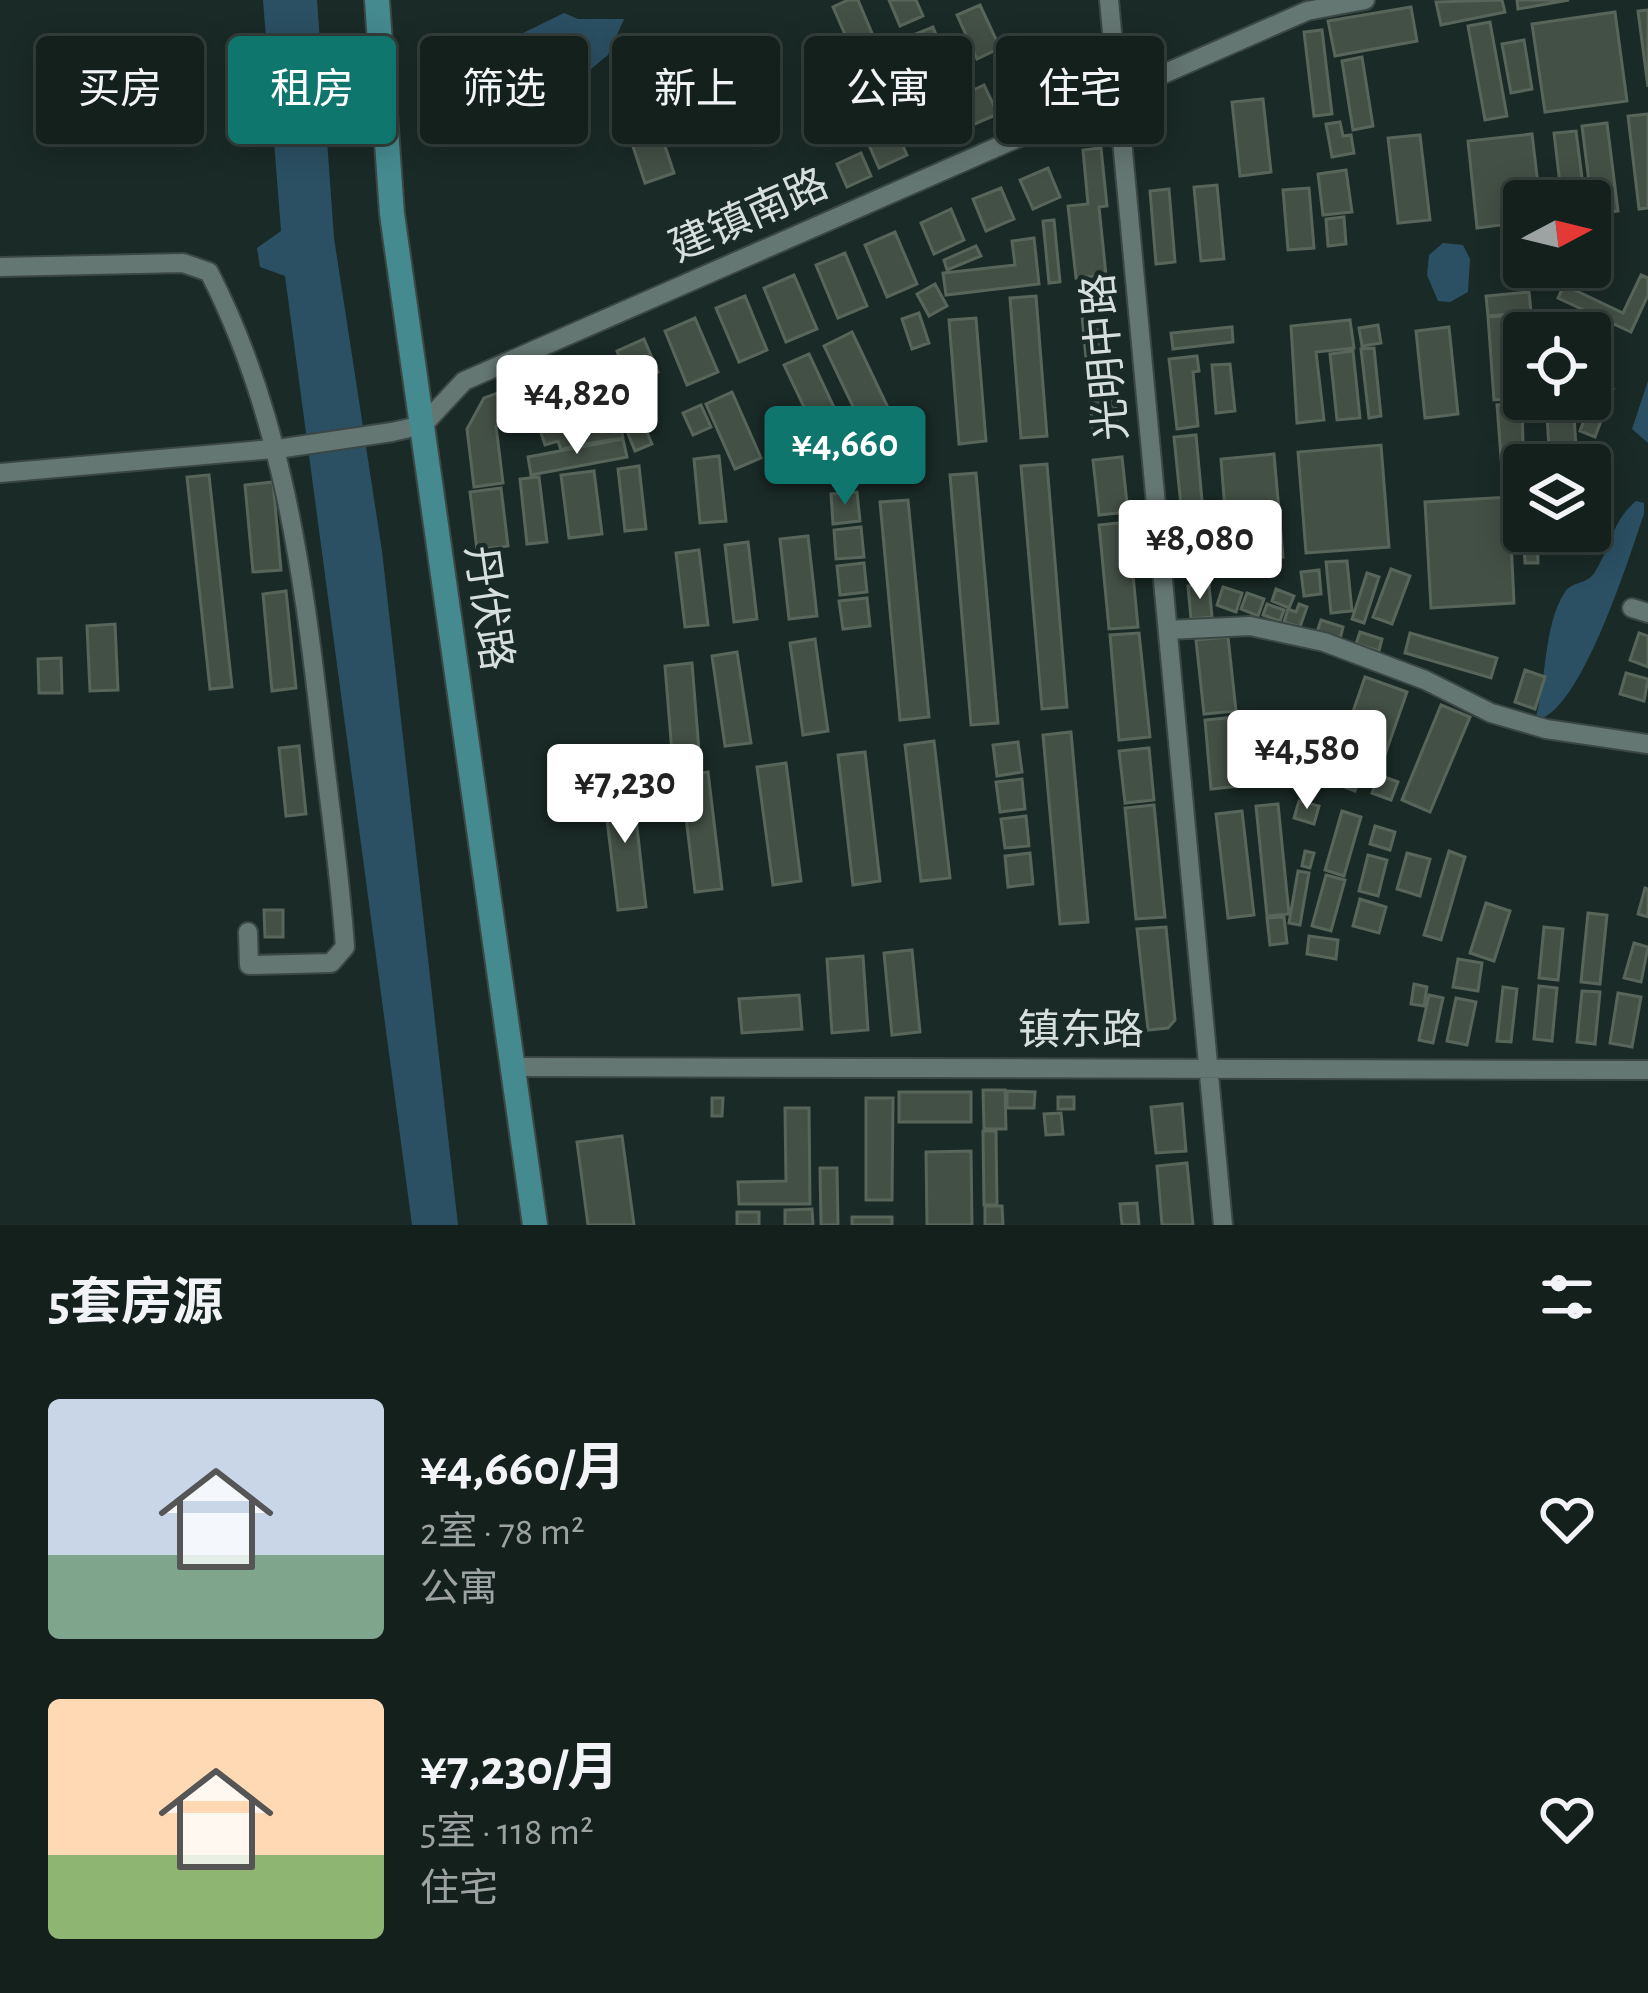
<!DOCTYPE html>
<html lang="zh">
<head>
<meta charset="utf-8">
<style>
  :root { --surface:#14201c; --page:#1d2825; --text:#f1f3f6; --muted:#9da3a3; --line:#333e3b; --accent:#0f766e }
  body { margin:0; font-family:"Alegreya Sans","Noto Sans SC",sans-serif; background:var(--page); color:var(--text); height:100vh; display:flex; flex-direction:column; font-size:45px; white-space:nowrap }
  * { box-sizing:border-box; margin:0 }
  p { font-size:39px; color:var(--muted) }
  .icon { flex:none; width:66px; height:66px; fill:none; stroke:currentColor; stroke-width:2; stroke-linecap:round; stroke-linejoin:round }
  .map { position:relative; height:1225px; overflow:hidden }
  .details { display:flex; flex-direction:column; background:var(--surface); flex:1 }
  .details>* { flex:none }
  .hud { position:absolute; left:36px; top:36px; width:1578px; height:108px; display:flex; gap:24px }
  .needle { width:78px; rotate:83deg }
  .controls { position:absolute; left:1503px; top:180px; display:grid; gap:24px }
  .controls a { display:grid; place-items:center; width:108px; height:108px; border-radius:12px; background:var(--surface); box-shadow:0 6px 30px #0003,0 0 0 3px var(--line); font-size:60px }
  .price { position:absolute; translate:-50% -102px; padding:0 27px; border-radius:12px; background:#fff; color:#222; font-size:39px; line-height:78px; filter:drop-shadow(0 3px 6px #0008) }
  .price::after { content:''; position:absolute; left:50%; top:72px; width:36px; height:27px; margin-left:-18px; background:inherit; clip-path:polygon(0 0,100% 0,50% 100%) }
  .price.active { background:var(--accent); color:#fff }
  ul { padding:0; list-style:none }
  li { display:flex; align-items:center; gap:36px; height:300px; padding:0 48px }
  li span { display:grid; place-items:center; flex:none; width:336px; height:240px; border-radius:12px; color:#555 }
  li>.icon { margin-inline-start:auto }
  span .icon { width:144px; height:144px; fill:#fffc; stroke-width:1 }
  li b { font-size:51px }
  h2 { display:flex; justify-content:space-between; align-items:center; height:144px; padding:0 48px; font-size:51px }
  .pill { padding:0 42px; border-radius:12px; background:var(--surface); box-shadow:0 6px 30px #0003,0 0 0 3px var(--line); font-size:42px; line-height:108px }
  .pill.active { background:var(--accent); color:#fff }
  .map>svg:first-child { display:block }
</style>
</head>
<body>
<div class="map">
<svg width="1648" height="1225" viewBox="0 0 1648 1225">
  <rect width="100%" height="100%" fill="#1a2a26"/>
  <path fill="#2b5063" d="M263 0H317L334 238 382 551 458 1225H412L285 276 260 267 257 248 281 231Z
    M564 13 578 19H624L608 55 591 69 455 74 451 60 457 52 523 33Z
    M1443 243 1463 245 1470 259 1468 292 1450 302 1438 301 1427 275 1429 255Z
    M1648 381V443L1632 429Z
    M1636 501 1644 503V514C1630 554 1580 717 1535 720 1547 681 1543 625 1565 592 1572 581 1587 585 1595 572 1611 546 1612 521 1636 501Z"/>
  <path fill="#435046" stroke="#58655b" stroke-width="3" d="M848 0H858L874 38 851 48 833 7Z
    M889 0H916L923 16 900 26Z
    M1502 0 1505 12 1441 25 1436 2Z
    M1517 0H1569L1518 9Z
    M980 5 1000 48 977 59 957 15Z
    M1411 7 1417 41 1335 56 1328 21Z
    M1648 10V87L1638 11Z
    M1615 12 1627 101 1545 112 1532 24Z
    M1490 22 1507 116 1485 120 1468 26Z
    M933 27 950 70 925 80 908 37Z
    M1322 30 1332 114 1314 116 1304 32Z
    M1524 40 1532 89 1511 93 1502 44Z
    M879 49 898 93 874 103 856 59Z
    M1362 57 1373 126 1353 130 1342 61Z
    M645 59 653 85 620 95 613 69Z
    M1030 65 1043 93 1019 105 1006 76Z
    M984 85 998 114 970 126 957 98Z
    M1263 99 1271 172 1240 176 1232 102Z
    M939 103 952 134 927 145 913 114Z
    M652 107 674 173 645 183 623 116Z
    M1648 114V208L1639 209 1628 116Z
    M1340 122 1343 136 1351 135 1354 153 1332 157 1326 124Z
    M1607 123 1618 211 1593 214 1582 126Z
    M893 124 907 155 879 168 865 136Z
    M1576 131 1585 201H1562L1554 133Z
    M1532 134 1540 201H1524V222L1477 228 1468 141Z
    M1420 135 1430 220 1398 223 1388 138Z
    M1101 148 1107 206 1099 207 1106 275 1076 278 1068 206 1088 204 1083 150Z
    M861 153 871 176 847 187 837 164Z
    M1048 168 1060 197 1033 209 1020 180Z
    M1346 170 1352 212 1323 215 1318 174Z
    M1217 185 1224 259 1201 261 1194 187Z
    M1001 188 1014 219 986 231 973 199Z
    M1309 188 1314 248 1288 250 1283 190Z
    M1169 189 1175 262 1156 264 1150 191Z
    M951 209 964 240 934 254 921 223Z
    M1344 217 1346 244 1328 246 1326 219Z
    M1054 220 1060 282 1049 283 1043 221Z
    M895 232 917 284 887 297 865 245Z
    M1034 238 1039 284 946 295 943 273 1015 265 1012 241Z
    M976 246 981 256 947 270 944 260Z
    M845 253 867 306 838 318 816 265Z
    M794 275 817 329 786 342 764 288Z
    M1641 275 1648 278V295L1631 332 1558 298 1564 285 1623 313Z
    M935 284 947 306 929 316 917 294Z
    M1529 292 1531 312 1488 316 1486 296Z
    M1105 293 1118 429 1093 431 1080 295Z
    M745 296 767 350 739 362 716 308Z
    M1036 296 1047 436 1021 438 1010 298Z
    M919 313 929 343 912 349 902 319Z
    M1517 315 1523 398 1494 400 1488 317Z
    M695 318 718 372 687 385 665 331Z
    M976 318 986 441 959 444 949 320Z
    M1350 320 1354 348 1316 352 1324 420 1297 423 1291 326Z
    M1599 323 1611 329 1591 374 1590 343Z
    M1378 325 1381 343 1362 346 1359 328Z
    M1232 327 1233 342 1173 349 1171 333Z
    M1449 327 1458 414 1425 418 1416 331Z
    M1568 327 1569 333H1542L1541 328Z
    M852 332 910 454 882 467 824 346Z
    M644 339 658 372 630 384 617 351Z
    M1374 348 1381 416 1369 418 1361 349Z
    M1353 351 1360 418 1337 420 1330 354Z
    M809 354 840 420 816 432 784 365Z
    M1197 356 1199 371 1193 372 1198 426 1177 429 1169 359Z
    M595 359 609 393 581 405 567 371Z
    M1230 364 1235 411 1216 413 1212 365Z
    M552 374 559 391 539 399 532 382Z
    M528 382 532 412 496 426 503 483 474 487 467 429 484 398Z
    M1598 383 1613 389 1595 437 1580 431Z
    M732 392 761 458 735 469 706 404Z
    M563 395 579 444 561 450 558 441 545 445 532 405Z
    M1546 399H1573L1577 464 1550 465Z
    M634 402 652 444 635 451 618 409Z
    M1522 403 1524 483 1503 484 1497 405Z
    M701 405 711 427 693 435 683 413Z
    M618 412 623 438 584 444 579 418Z
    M1196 435 1205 533 1184 535 1174 437Z
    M623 439 627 457 531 475 528 457Z
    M1381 445 1389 547 1306 553 1298 452Z
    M1274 454 1283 557 1229 561 1221 459Z
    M719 456 726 521 700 523 694 459Z
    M1122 457 1128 512 1099 515 1093 460Z
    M1047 464 1067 707 1042 709 1021 466Z
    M639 466 646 529 625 531 618 469Z
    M594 471 602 534 569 538 561 475Z
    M976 473 998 723 971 725 950 475Z
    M209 475 232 687 210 689 187 477Z
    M539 477 547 542 527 544 520 479Z
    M273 482 281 570 253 572 245 485Z
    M501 488 508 546 477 550 470 492Z
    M857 492 860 521 833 524 831 494Z
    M1509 497 1514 603 1431 608 1425 502Z
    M908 500 929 717 900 720 880 502Z
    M1522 510 1524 531H1537L1538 563H1525Z
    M1128 522 1138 627 1109 629 1099 525Z
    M861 527 864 557 836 559 834 530Z
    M808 536 817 616 789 619 780 539Z
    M1218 538 1222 574 1187 577 1183 541Z
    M748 542 757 619 734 622 725 545Z
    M699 550 708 625 685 627 676 553Z
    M1347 561 1352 611 1331 613 1326 562Z
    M864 563 867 592 840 595 837 566Z
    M1391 569 1410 576 1392 624 1373 617Z
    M1319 570 1321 594 1304 596 1301 572Z
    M1367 573 1379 577 1364 623 1352 619Z
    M1209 584 1212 617 1191 619 1188 586Z
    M1223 587 1242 593 1236 612 1217 605Z
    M1276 589 1294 596 1289 608 1272 601Z
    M286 591 296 688 272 691 263 594Z
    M1247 593 1264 599 1258 616 1241 609Z
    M867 598 870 626 843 629 839 601Z
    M1267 604 1284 610 1280 621 1263 615Z
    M1299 604 1307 607 1300 627 1284 622 1288 609 1296 612Z
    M1321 620 1343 627 1340 639 1317 632Z
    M115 624 118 690 90 691 87 626Z
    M1360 632 1382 639 1379 651 1356 644Z
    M1139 633 1150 737 1119 740 1110 635Z
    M1410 633 1497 658 1491 678 1405 653Z
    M1639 633 1648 636V667L1630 660Z
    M1228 637 1236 711 1204 714 1196 640Z
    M815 639 828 731 803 735 790 643Z
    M737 652 751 743 725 746 712 656Z
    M61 658 62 693H39L38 659Z
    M692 663 699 751 672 753 665 666Z
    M1525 670 1545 677 1535 709 1515 702Z
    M1626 673 1648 679 1644 701 1620 694Z
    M1365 677 1407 692 1379 772 1361 766 1372 735 1348 726Z
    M1441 705 1470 717 1430 812 1402 800Z
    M1236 717 1242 786 1211 789 1205 720Z
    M1071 732 1088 922 1060 924 1043 735Z
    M934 741 950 878 921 881 905 745Z
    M1018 742 1022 772 997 776 993 745Z
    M299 746 306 814 286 816 279 748Z
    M1149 748 1154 800 1125 803 1119 751Z
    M1298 749 1301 780 1285 781 1282 751Z
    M865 752 880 881 853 885 838 755Z
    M1328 759 1362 772 1355 791 1321 778Z
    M786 763 801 881 773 885 757 767Z
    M708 772 722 889 695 892 681 776Z
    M1379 775 1398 782 1391 800 1372 793Z
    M1022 779 1025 809 1000 812 996 782Z
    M632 783 646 907 618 910 603 787Z
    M1299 801 1319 806 1314 824 1294 818Z
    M1278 804 1289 914 1267 916 1256 806Z
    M1154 805 1165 917 1136 919 1125 808Z
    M1242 811 1254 915 1228 918 1216 814Z
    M1342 811 1361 817 1344 876 1325 870Z
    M1026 816 1029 846 1005 848 1001 819Z
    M1375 826 1395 832 1390 850 1370 844Z
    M1305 851 1314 853 1310 868 1302 866Z
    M1449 851 1465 857 1441 940 1424 935Z
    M1030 853 1033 884 1008 887 1005 856Z
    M1407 853 1430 859 1420 896 1397 889Z
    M1368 855 1387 860 1378 896 1359 891Z
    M1298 871 1309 873 1300 925 1289 923Z
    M1326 875 1345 880 1331 931 1312 926Z
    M1645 888 1648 889V917L1638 914Z
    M1360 899 1386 907 1379 933 1353 926Z
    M1486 903 1510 911 1494 961 1470 953Z
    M264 910H283V937H265Z
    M1588 913 1607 915 1600 984 1581 982Z
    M1284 917 1287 943 1270 945 1267 918Z
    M1166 927 1175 1020 1168 1028 1148 1030 1137 929Z
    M1544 927 1563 929 1558 980 1539 978Z
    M1309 936 1338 940 1336 959 1307 954Z
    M1634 943 1648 947 1641 982 1624 978Z
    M912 950 920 1032 892 1035 884 953Z
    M863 956 868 1030 832 1033 827 959Z
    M1458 959 1482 963 1478 991 1453 987Z
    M1414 984 1427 987 1424 1006 1411 1004Z
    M1539 986 1557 988 1552 1041 1534 1039Z
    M1503 987 1517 989 1511 1042 1497 1041Z
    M1582 991 1600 992 1595 1044 1577 1042Z
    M1618 993 1641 997 1632 1047 1610 1043Z
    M799 995 802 1029 742 1033 739 999Z
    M1429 995 1443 998 1433 1043 1419 1040Z
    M1456 998 1476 1002 1467 1045 1447 1041Z
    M983 1090H1005L1006 1129H984Z
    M1007 1091 1035 1092 1034 1108H1007Z
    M899 1092H971V1122H899Z
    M1058 1097H1074V1109H1058Z
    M712 1098H723L722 1116H712Z
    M866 1098H893L892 1200H866Z
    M1182 1104 1186 1151 1156 1153 1151 1107Z
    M785 1108H809L810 1204H739L738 1182 786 1181Z
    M1061 1113 1063 1134 1046 1135 1044 1114Z
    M983 1131H996L997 1205H984Z
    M622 1136 634 1225H588L577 1142Z
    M971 1151 972 1225H927L926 1152Z
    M1187 1163 1193 1225H1162L1157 1166Z
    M820 1168H837L838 1225H821Z
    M1137 1203 1139 1225H1122L1120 1204Z
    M985 1206H1002L1003 1225H985Z
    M812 1209 813 1225H785V1210Z
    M737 1212H759V1225H737Z
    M852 1217H892V1225H852Z"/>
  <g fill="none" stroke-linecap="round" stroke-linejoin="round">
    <g stroke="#3b4745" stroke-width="22">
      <path id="minor" d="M1109 0 1223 1225
        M0 267 183 263 209 272C282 414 303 572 321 729 329 802 340 874 345 947L331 963 249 965 248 932
        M0 473 284 448 392 432 423 425 464 381 1307 11 1365 0
        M1632 608 1648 613
        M1168 630 1250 626 1324 642 1425 680 1491 713 1546 729 1648 744
        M515 1067 1648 1070"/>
    </g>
    <g stroke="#3b4745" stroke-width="28">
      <path id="major" d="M377 0 392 214 535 1225"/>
    </g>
    <use href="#minor" stroke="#657773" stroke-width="18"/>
    <use href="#major" stroke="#458a8f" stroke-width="24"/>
  </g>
  <g text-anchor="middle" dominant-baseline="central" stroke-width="9" stroke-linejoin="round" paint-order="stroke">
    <g font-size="42" fill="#d6dfdd" stroke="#1a2a26">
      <text transform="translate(749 216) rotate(-24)">建镇南路</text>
      <text transform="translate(1106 357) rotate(-95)">光明中路</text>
      <text transform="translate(488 608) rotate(82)">丹伏路</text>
      <text x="1081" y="1031">镇东路</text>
    </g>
  </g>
</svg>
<div class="controls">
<a><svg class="needle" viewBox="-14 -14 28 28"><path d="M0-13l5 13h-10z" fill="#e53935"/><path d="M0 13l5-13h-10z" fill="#9da3a3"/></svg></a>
<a><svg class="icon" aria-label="locate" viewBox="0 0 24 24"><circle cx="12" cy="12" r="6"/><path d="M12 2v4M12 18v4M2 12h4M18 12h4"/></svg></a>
<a><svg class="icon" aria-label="layers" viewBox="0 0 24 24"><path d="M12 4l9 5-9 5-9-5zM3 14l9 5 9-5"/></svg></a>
</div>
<b class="price" style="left:577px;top:457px">¥4,820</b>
<b class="price active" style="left:845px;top:508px">¥4,660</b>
<b class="price" style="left:1200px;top:602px">¥8,080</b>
<b class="price" style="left:1307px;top:812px">¥4,580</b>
<b class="price" style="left:625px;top:846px">¥7,230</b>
<div class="hud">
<a class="pill">买房</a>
<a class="pill active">租房</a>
<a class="pill">筛选</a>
<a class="pill">新上</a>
<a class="pill">公寓</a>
<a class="pill">住宅</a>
</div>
</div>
<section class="details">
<h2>5套房源<svg class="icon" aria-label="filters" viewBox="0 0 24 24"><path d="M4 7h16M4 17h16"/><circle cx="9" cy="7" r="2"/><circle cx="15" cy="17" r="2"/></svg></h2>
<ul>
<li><span style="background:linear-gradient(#c9d6e8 65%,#7fa58c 0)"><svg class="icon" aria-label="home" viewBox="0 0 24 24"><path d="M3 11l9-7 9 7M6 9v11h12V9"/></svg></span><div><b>¥4,660/月</b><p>2室 · 78 m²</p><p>公寓</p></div><svg class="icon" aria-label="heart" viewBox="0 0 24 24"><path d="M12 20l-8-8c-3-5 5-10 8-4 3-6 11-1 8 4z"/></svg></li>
<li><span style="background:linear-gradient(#ffd9b3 65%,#8fb573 0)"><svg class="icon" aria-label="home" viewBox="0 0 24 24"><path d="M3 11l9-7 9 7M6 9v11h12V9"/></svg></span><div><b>¥7,230/月</b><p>5室 · 118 m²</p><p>住宅</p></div><svg class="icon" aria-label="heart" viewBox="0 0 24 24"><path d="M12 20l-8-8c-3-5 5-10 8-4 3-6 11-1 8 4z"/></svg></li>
</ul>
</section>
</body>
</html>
